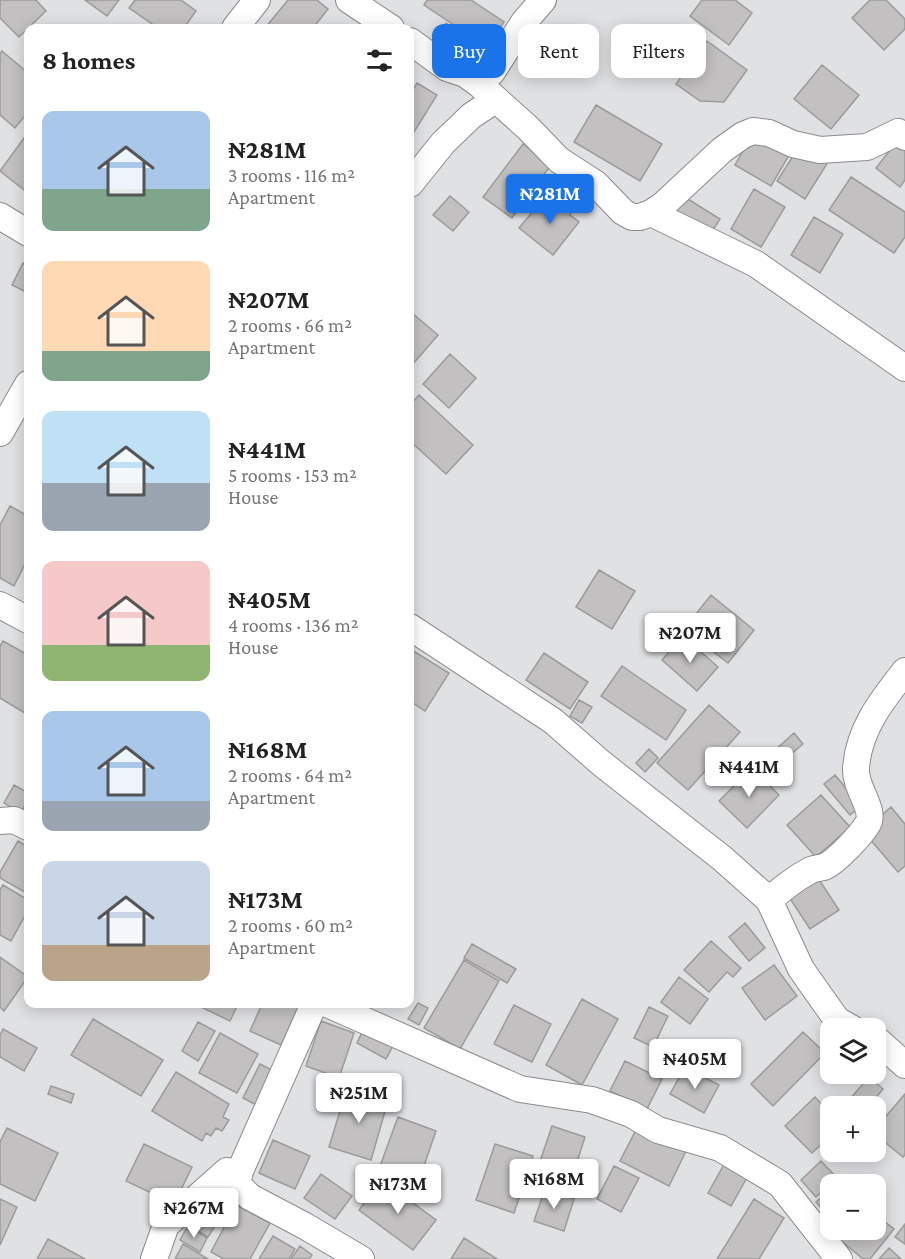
<!DOCTYPE html>
<html lang="en">
<head>
<meta charset="utf-8">
<style>
  :root { --surface:#fff; --page:#f2f2f2; --text:#222; --muted:#767676; --accent:#1a73e8 }
  body { margin:0; font-family:"Crimson Pro",serif; background:var(--page); color:var(--text); height:100vh; display:flex; flex-direction:column; font-size:22px; white-space:nowrap }
  * { box-sizing:border-box; margin:0 }
  p { font-size:20px; color:var(--muted) }
  .icon { flex:none; width:33px; height:33px; fill:none; stroke:currentColor; stroke-width:2; stroke-linecap:round; stroke-linejoin:round }
  .map { position:relative; flex:1; overflow:hidden }
  .details { position:absolute; left:24px; top:24px; width:390px; height:984px; display:flex; flex-direction:column; background:var(--surface); border-radius:12px; box-shadow:0 3px 15px #0003 }
  .details>* { flex:none }
  .top-card { position:absolute; left:432px; top:24px; width:382px; height:54px; display:flex; gap:12px }
  .controls { position:absolute; left:820px; top:1018px; display:grid; gap:12px }
  .controls a { display:grid; place-items:center; width:66px; height:66px; border-radius:12px; background:var(--surface); box-shadow:0 3px 15px #0003; font-size:30px }
  .price { position:absolute; translate:-50% -51px; padding:0 14px; border-radius:6px; background:#fff; color:#222; font-size:20px; line-height:39px; filter:drop-shadow(0 2px 3px #0008) }
  .price::after { content:''; position:absolute; left:50%; top:36px; width:18px; height:14px; margin-left:-9px; background:inherit; clip-path:polygon(0 0,100% 0,50% 100%) }
  .price.current { background:var(--accent); color:#fff }
  ul { padding:0; list-style:none }
  li { display:flex; align-items:center; gap:18px; height:150px; padding:0 18px }
  li span { display:grid; place-items:center; flex:none; width:168px; height:120px; border-radius:12px; color:#555 }
  li>.icon { margin-inline-start:auto }
  span .icon { width:72px; height:72px; fill:#fffc; stroke-width:1 }
  li b { font-size:26px }
  h2 { display:flex; justify-content:space-between; align-items:center; height:72px; padding:0 18px; font-size:26px }
  .tag { padding:0 21px; border-radius:12px; background:var(--surface); box-shadow:0 3px 15px #0003; font-size:21px; line-height:54px }
  .tag.current { background:var(--accent); color:#fff }
  .map>svg:first-child { display:block }
</style>
</head>
<body>
<div class="map">
<svg width="905" height="1259" viewBox="0 0 905 1259">
  <rect width="100%" height="100%" fill="#e0e1e3"/>
  <path fill="#c2c0c1" stroke="#9c9a9b" stroke-width="1.5" d="M0 0H36L46 11 19 37 0 18Z
    M85 0H119L107 16Z
    M135 0H181L196 11 184 28H158L129 8Z
    M288 0H317L328 9 313 28H265Z
    M427 0H471L504 22 487 47 424 5Z
    M702 0H735L752 13 729 45 690 16Z
    M870 0H886L905 19V29L884 50 852 18Z
    M446 23 489 53 478 69 435 40Z
    M707 41 747 70 724 102 700 101 676 84Z
    M2 51 28 73V112L15 128 0 115V54Z
    M822 65 859 95 831 129 794 99Z
    M417 83 437 95 414 132 410 129V95Z
    M596 105 662 144 640 181 574 142Z
    M759 123 795 145 771 186 735 165Z
    M27 134 28 135V193L0 171Z
    M897 141 905 147V180L900 187 876 168Z
    M523 144 551 165 512 218 483 197Z
    M800 145 828 162 805 199 777 181Z
    M851 177 905 212V237L894 253 829 210Z
    M754 189 785 207 761 247 731 229Z
    M450 196 469 212 453 231 433 215Z
    M683 196 720 219 711 233 674 210Z
    M545 197 552 202 556 198 572 211 570 215 579 222 553 255 519 228Z
    M814 217 843 234 820 273 791 255Z
    M23 263 28 266V293L12 285Z
    M412 313 438 335 412 365 410 362V315Z
    M450 354 476 378 449 408 423 384Z
    M419 395 473 445 446 474 410 441V405Z
    M10 506 28 516V558L14 586 0 578V525Z
    M599 570 635 591 612 629 576 607Z
    M711 595 754 630 728 663 684 629Z
    M683 636 718 667 697 691 662 660Z
    M3 641 28 655V715L0 698V646Z
    M410 649 449 673 425 711 410 701Z
    M544 653 588 682 570 709 526 680Z
    M622 666 686 710 666 740 601 696Z
    M579 700 592 707 582 723 570 716Z
    M709 705 740 732 688 790 657 763Z
    M794 733 803 744 783 761 774 751Z
    M649 749 658 758 645 772 636 763Z
    M752 768 779 795 747 828 719 801Z
    M835 775 861 806 850 815 824 784Z
    M14 785 28 793V799L21 813 4 803Z
    M821 795 850 827 816 857 787 825Z
    M891 807 905 824V866L898 872 863 831Z
    M18 841 28 847V894L0 878V872Z
    M818 878 839 910 810 929 789 897Z
    M3 885 28 900V910L11 941 0 935V890Z
    M745 923 765 948 749 961 729 937Z
    M711 941 741 968 733 977 727 972 709 992 684 970Z
    M472 944 516 969 507 983 464 958Z
    M0 957 28 977 4 1011 0 1007Z
    M464 960 499 981 460 1049 424 1028Z
    M774 965 797 996 765 1020 742 988Z
    M679 977 708 999 690 1024 661 1002Z
    M582 999 618 1019 582 1085 546 1065Z
    M418 1003 428 1008 419 1025 408 1019Z
    M195 1004H238L230 1021Z
    M262 1004H293L299 1006 281 1045 250 1031Z
    M514 1005 551 1024 532 1062 494 1044Z
    M649 1007 668 1016 653 1047 634 1038Z
    M93 1019 163 1060 141 1096 71 1055Z
    M321 1021 354 1033 339 1078 306 1066Z
    M198 1022 215 1031 198 1061 182 1051Z
    M366 1024 396 1040 386 1059 357 1043Z
    M3 1029 37 1048 24 1071 0 1057V1035Z
    M803 1032 825 1053 773 1106 751 1084Z
    M220 1033 258 1054 237 1093 199 1073Z
    M625 1061 662 1079 647 1109 610 1091Z
    M260 1064 278 1073 260 1107 243 1098Z
    M685 1067 719 1085 704 1113 670 1094Z
    M176 1072 229 1104 223 1117 229 1120 222 1131 216 1128 211 1136 206 1133 202 1141 152 1111Z
    M869 1077 883 1089 868 1107H843Z
    M51 1086 74 1094 71 1103 48 1094Z
    M347 1088 388 1101 371 1160 329 1147Z
    M905 1094V1155L903 1157 876 1135V1128Z
    M815 1097 831 1114V1135L812 1153 785 1126Z
    M398 1117 436 1131 418 1183 379 1169Z
    M552 1126 585 1137 570 1184 536 1173Z
    M638 1126 686 1151 669 1186 620 1161Z
    M7 1128 58 1153 35 1201 0 1184V1142Z
    M273 1140 310 1156 295 1189 259 1173Z
    M144 1144 192 1167 174 1204 126 1181Z
    M495 1144 533 1156 514 1213 476 1200Z
    M726 1161 749 1174 731 1206 708 1193Z
    M821 1161 837 1178 816 1197 801 1180Z
    M614 1166 639 1178 621 1212 597 1199Z
    M321 1174 352 1196 335 1219 304 1198Z
    M849 1175 857 1185H836Z
    M382 1180 436 1220 413 1250 359 1210Z
    M545 1189 574 1199 564 1231 534 1221Z
    M831 1189V1219L816 1202Z
    M209 1196 227 1207 208 1237 190 1226Z
    M0 1199 17 1207 0 1245Z
    M754 1199 784 1218 759 1259H717Z
    M236 1205 270 1223 250 1259H224L211 1252Z
    M876 1215 894 1229 870 1259H863L839 1239 846 1230H876Z
    M905 1224V1244L895 1237Z
    M188 1226 207 1238 200 1252 180 1240Z
    M273 1236 295 1249 289 1259H259Z
    M464 1238 497 1259H451Z
    M48 1239 85 1259H37Z
    M183 1244 208 1259H175Z
    M300 1246 312 1255 309 1259H291Z
    M889 1248 901 1259H879Z"/>
  <g fill="none" stroke-linecap="round" stroke-linejoin="round">
    <g stroke="#8b8b8d" stroke-width="28">
      <path id="minor" d="M349 0 391 28
        M235 28 257 0
        M410 41 447 68 465 74 479 84 528 128 559 160 596 184 623 212 632 217H640L651 213 663 205 722 150 743 135 753 131 769 133 793 144 820 150 867 147 898 132 905 137
        M479 84 492 72 524 22 543 0
        M410 184 443 143 471 116 495 100
        M651 213 756 264 905 368
        M0 216 28 233
        M0 433 28 384
        M0 605 28 620
        M410 627 553 721 601 763 723 859 769 900 801 969 837 1020 853 1029
        M0 821 14 820 28 827
        M769 900C782 889 795 878 811 870 815 868 820 868 824 867 836 862 860 836 867 825 877 811 855 789 856 769 858 730 882 700 905 671
        M314 1004 240 1171 237 1184 250 1197 305 1226 361 1259
        M327 1004 520 1089 592 1100 631 1114 658 1130 720 1148 780 1184 839 1259
        M876 1039 905 1065
        M154 1259 166 1225 227 1171"/>
    </g>
    <use href="#minor" stroke="#fff" stroke-width="26"/>
  </g>
</svg>
<div class="controls">
<a><svg class="icon" aria-label="layers" viewBox="0 0 24 24"><path d="M12 4l9 5-9 5-9-5zM3 14l9 5 9-5"/></svg></a>
<a>+</a>
<a>−</a>
</div>
<b class="price current" style="left:550px;top:225px">₦281M</b>
<b class="price" style="left:690px;top:664px">₦207M</b>
<b class="price" style="left:749px;top:798px">₦441M</b>
<b class="price" style="left:695px;top:1090px">₦405M</b>
<b class="price" style="left:359px;top:1124px">₦251M</b>
<b class="price" style="left:554px;top:1210px">₦168M</b>
<b class="price" style="left:398px;top:1215px">₦173M</b>
<b class="price" style="left:194px;top:1239px">₦267M</b>
<div class="top-card">
<a class="tag current">Buy</a>
<a class="tag">Rent</a>
<a class="tag">Filters</a>
</div>
<section class="details">
<h2>8 homes<svg class="icon" aria-label="filters" viewBox="0 0 24 24"><path d="M4 7h16M4 17h16"/><circle cx="9" cy="7" r="2"/><circle cx="15" cy="17" r="2"/></svg></h2>
<ul>
<li><span style="background:linear-gradient(#a9c7e8 65%,#7fa58c 0)"><svg class="icon" aria-label="home" viewBox="0 0 24 24"><path d="M3 11l9-7 9 7M6 9v11h12V9"/></svg></span><div><b>₦281M</b><p>3 rooms · 116 m²</p><p>Apartment</p></div></li>
<li><span style="background:linear-gradient(#ffd9b3 75%,#7fa58c 0)"><svg class="icon" aria-label="home" viewBox="0 0 24 24"><path d="M3 11l9-7 9 7M6 9v11h12V9"/></svg></span><div><b>₦207M</b><p>2 rooms · 66 m²</p><p>Apartment</p></div></li>
<li><span style="background:linear-gradient(#bfe0f5 60%,#9aa5b1 0)"><svg class="icon" aria-label="home" viewBox="0 0 24 24"><path d="M3 11l9-7 9 7M6 9v11h12V9"/></svg></span><div><b>₦441M</b><p>5 rooms · 153 m²</p><p>House</p></div></li>
<li><span style="background:linear-gradient(#f6c9c9 70%,#8fb573 0)"><svg class="icon" aria-label="home" viewBox="0 0 24 24"><path d="M3 11l9-7 9 7M6 9v11h12V9"/></svg></span><div><b>₦405M</b><p>4 rooms · 136 m²</p><p>House</p></div></li>
<li><span style="background:linear-gradient(#a9c7e8 75%,#9aa5b1 0)"><svg class="icon" aria-label="home" viewBox="0 0 24 24"><path d="M3 11l9-7 9 7M6 9v11h12V9"/></svg></span><div><b>₦168M</b><p>2 rooms · 64 m²</p><p>Apartment</p></div></li>
<li><span style="background:linear-gradient(#c9d6e8 70%,#b9a48a 0)"><svg class="icon" aria-label="home" viewBox="0 0 24 24"><path d="M3 11l9-7 9 7M6 9v11h12V9"/></svg></span><div><b>₦173M</b><p>2 rooms · 60 m²</p><p>Apartment</p></div></li>
</ul>
</section>
</div>
</body>
</html>
